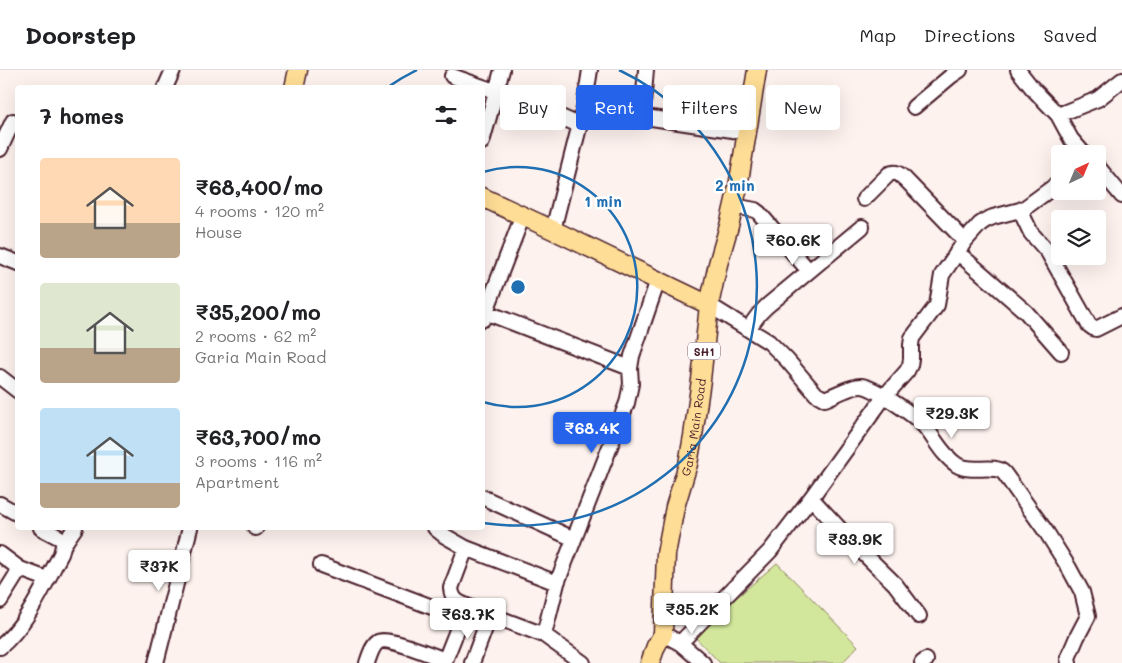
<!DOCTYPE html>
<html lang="en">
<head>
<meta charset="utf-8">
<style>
  :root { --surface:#fff; --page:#f2f2f2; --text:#202124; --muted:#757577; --line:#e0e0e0; --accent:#2563eb }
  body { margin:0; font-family:Mali,sans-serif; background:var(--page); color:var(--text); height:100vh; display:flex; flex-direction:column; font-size:19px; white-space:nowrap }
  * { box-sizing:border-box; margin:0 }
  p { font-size:16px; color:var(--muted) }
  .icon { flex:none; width:28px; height:28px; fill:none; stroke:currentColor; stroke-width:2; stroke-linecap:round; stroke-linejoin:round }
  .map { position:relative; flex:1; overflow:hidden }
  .panel { position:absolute; left:15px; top:15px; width:470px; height:445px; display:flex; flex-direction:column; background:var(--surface); border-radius:5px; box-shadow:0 5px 20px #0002 }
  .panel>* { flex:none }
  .banner { position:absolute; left:500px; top:15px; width:475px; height:45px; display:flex; gap:10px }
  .needle { width:32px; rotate:44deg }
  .buttons { position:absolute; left:1051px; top:75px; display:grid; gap:10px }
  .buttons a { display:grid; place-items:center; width:55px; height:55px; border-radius:5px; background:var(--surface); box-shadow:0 5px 20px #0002; font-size:25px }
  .price { position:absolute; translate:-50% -42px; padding:0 11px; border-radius:5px; background:#fff; color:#222; font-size:16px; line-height:32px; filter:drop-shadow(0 1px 2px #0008) }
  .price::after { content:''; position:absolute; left:50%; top:30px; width:15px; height:11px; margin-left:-8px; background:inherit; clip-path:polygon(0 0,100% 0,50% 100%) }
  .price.active { background:var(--accent); color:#fff }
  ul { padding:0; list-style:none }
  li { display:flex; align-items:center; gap:15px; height:125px; padding:0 25px }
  li span { display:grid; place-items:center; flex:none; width:140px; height:100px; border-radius:5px; color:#555 }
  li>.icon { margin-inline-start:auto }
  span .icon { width:60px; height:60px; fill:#fffc; stroke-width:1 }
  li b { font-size:21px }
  h2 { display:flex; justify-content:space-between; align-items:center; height:60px; padding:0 25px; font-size:21px }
  .chip { padding:0 18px; border-radius:5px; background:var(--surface); box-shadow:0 5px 20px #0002; font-size:18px; line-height:45px }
  .chip.active { background:var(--accent); color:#fff }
  header { display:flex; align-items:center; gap:30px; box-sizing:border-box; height:70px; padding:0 25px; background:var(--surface); border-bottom:1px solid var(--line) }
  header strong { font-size:24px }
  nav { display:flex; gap:28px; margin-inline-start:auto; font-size:18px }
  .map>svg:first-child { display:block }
</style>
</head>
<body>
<header>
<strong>Doorstep</strong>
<nav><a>Map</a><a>Directions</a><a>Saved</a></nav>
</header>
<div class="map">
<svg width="1122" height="593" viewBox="0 0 1122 593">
  <rect width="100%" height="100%" fill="#fdf2ee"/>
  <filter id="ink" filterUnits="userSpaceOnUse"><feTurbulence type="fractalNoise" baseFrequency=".02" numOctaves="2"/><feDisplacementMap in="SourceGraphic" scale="10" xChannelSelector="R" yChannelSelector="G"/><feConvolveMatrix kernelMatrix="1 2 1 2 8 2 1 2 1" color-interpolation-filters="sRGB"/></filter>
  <g filter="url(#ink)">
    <path fill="#d2e79b" stroke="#8e8363" d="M777 493 858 576 842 593H720L693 565Z"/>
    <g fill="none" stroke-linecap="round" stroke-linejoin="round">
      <g stroke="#4a1f2b" stroke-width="18">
        <path id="minor" d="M1018 0 1033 19 1058 45 1071 69 1084 84
          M452 6 531 34 579 55
          M165 18 173 0
          M914 37 951 6 960 0
          M584 38 746 62
          M1058 45 1098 29 1122 10
          M642 46 646 0
          M482 72 502 0
          M0 79 13 51
          M1098 97 1122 126
          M864 129 889 104C897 101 899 104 905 109L965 171
          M734 136 755 140 759 143 809 201
          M1020 140 1031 163 1048 182 1089 255 1093 258 1096 259 1122 246
          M553 160 584 38 590 0
          M957 182 1026 242 1061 282
          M0 186 18 193
          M709 235 769 272 787 290 816 324 825 329C835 325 851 316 861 316 873 316 917 347 925 357 935 369 943 386 957 395 972 404 994 393 1004 403L1047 463 1069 498 1082 522 1088 546 1077 567 1068 588 1069 593
          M485 242 630 298
          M483 249 523 145
          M748 259 759 244 767 236 862 157
          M0 307 18 321
          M482 427 574 469
          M811 428 851 471 895 514 919 546
          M0 434 18 444
          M255 458H256
          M435 458 445 466 466 478 557 513
          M66 471 75 458
          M466 478 451 518C452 529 457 532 467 536L544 565 583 593
          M0 484 20 499 47 509
          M321 495 461 548
          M0 531 20 499
          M663 564 680 573 703 593
          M544 565 557 513 627 333 631 314 630 298 632 286 658 210
          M680 573 770 481 811 428 884 327 907 301 910 295 911 289V275L912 268 937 235 942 205 965 171 980 154 986 150 993 147 1020 140 1026 137 1052 118 1060 110
          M0 577C27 555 44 515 61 484L63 476 66 471 41 458
          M156 593 190 458
          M367 593C369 587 372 576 378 572 386 566 434 586 445 590
          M444 593 465 540
          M472 593 490 545
          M922 593 926 590"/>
      </g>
      <g stroke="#4a1f2b" stroke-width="21">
        <g id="major">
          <path d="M294 18 298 0"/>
          <path d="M482 127 553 160 709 235"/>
          <path id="s1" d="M650 593 656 576 663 564 666 484 675 437 688 394 693 366 701 310 709 235 718 194 729 156 738 117 757 0"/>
        </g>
      </g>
      <use href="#minor" stroke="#fff" stroke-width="14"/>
      <use href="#major" stroke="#fedd96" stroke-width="18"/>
    </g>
  </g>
  <g fill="none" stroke="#1f6fb2" stroke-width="2.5">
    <path d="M483 102A120 120 0 1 1 483 332"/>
    <path d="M388 17A239 239 0 0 1 417 0M619 0A239 239 0 0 1 483 453"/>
  </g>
  <g text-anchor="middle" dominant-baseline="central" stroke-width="5" stroke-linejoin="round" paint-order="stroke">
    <rect fill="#fff" stroke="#80626b" stroke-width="1" x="688" y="272.5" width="32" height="17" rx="4"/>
    <g font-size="11" font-weight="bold" fill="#4a1f2b">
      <text x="704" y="281">SH1</text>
    </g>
    <g font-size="12" fill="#4a1f2b" stroke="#fff">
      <text stroke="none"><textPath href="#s1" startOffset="242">Garia Main Road</textPath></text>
    </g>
  </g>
  <circle cx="518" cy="217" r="8" fill="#1f6fb2" stroke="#fff" stroke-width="2.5"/>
  <g font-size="15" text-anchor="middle" font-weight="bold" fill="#1f6fb2" stroke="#fff" stroke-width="5" stroke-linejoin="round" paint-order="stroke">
    <text x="735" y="121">2 min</text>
    <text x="603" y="137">1 min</text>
  </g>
</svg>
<div class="buttons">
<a><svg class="needle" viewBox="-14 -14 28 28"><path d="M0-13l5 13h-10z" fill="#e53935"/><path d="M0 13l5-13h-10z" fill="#757577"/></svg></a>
<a><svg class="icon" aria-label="layers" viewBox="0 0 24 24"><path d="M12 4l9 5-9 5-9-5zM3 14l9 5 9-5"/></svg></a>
</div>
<b class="price" style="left:793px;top:196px">₹60.6K</b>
<b class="price" style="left:952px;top:369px">₹29.3K</b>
<b class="price active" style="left:592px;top:384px">₹68.4K</b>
<b class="price" style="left:855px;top:495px">₹33.9K</b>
<b class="price" style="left:159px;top:522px">₹37K</b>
<b class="price" style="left:692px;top:565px">₹35.2K</b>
<b class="price" style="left:468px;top:570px">₹63.7K</b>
<div class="banner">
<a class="chip">Buy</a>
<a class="chip active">Rent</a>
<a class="chip">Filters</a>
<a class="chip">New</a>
</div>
<section class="panel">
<h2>7 homes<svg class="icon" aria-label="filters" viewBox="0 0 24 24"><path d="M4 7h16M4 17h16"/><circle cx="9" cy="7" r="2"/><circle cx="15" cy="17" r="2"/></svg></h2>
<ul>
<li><span style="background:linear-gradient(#ffd9b3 65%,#b9a48a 0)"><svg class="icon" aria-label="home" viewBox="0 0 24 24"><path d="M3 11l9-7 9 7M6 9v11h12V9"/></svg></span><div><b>₹68,400/mo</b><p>4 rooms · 120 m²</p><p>House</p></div></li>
<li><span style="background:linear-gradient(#dfe7d0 65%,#b9a48a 0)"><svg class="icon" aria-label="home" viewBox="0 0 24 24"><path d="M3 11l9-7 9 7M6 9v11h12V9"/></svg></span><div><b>₹35,200/mo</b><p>2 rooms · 62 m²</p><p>Garia Main Road</p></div></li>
<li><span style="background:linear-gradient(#bfe0f5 75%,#b9a48a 0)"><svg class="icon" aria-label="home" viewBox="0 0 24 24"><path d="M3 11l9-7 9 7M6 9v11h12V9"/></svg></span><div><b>₹63,700/mo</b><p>3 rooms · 116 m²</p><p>Apartment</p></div></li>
</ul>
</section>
</div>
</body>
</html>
